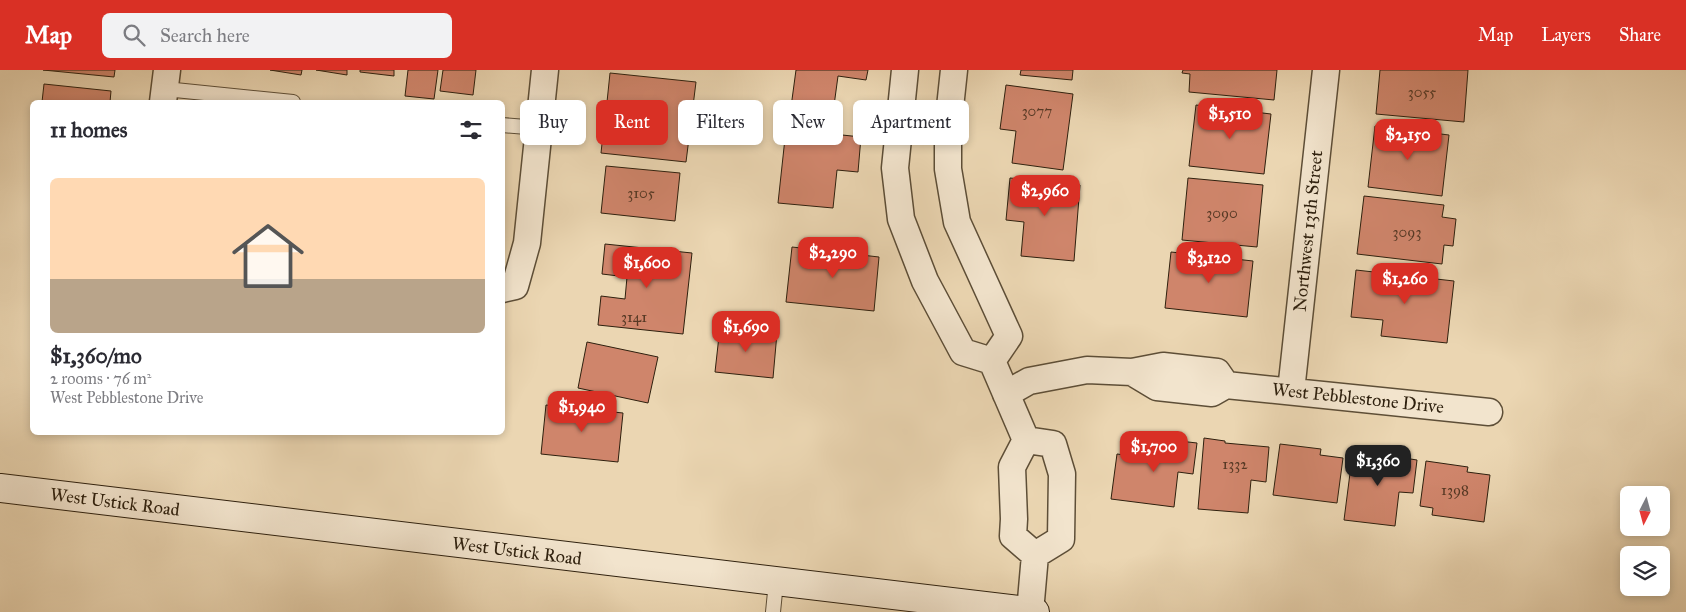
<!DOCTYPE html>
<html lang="en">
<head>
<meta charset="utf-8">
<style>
  :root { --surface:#fff; --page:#f2f2f3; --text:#2b2b33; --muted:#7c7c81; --accent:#d93025 }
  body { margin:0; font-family:"IM FELL Great Primer",serif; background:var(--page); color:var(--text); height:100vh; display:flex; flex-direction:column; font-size:19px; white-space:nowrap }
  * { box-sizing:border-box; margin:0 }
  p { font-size:16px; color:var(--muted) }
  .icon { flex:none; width:28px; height:28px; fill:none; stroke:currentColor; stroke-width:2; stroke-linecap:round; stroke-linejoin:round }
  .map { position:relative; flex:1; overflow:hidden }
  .details { position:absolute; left:30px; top:30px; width:475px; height:335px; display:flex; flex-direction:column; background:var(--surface); border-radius:8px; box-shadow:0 2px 8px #0003 }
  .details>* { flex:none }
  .top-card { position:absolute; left:520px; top:30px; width:475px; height:45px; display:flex; gap:10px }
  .needle { width:32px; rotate:186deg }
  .controls { position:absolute; left:1620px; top:416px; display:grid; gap:10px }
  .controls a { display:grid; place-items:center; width:50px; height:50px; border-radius:8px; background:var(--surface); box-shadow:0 2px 8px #0003; font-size:25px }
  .price { position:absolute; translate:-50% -42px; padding:0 11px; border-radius:10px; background:var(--accent); color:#fff; font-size:16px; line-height:32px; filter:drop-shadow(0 1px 2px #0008) }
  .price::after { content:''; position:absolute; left:50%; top:30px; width:15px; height:11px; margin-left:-8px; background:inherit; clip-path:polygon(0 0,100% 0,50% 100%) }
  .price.active { background:#222; color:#fff }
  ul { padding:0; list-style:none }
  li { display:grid; align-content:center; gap:10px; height:265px; padding:0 20px }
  li span { display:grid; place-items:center; height:155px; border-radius:8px; color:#555 }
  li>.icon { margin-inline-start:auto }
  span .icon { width:90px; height:90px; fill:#fffc; stroke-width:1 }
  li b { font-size:21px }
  h2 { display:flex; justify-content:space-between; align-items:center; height:60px; padding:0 20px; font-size:21px }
  .tag { padding:0 18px; border-radius:8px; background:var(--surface); box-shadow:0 2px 8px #0003; font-size:18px; line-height:45px }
  .tag.active { background:var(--accent); color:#fff }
  header { display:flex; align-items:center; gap:30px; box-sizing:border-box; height:70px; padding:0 25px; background:var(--accent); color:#fff }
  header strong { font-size:24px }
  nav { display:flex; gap:28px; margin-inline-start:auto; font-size:18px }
  .search { width:350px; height:45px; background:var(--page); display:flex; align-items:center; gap:12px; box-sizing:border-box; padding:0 18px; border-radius:8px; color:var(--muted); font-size:19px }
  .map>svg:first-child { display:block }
</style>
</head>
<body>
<header>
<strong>Map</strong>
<div class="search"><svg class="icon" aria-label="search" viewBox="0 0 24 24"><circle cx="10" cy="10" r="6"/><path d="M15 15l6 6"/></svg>Search here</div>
<nav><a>Map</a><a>Layers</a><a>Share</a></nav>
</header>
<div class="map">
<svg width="1686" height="542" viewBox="0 0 1686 542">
  <rect width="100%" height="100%" fill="#ebd6b2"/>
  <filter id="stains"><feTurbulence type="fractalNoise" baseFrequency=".004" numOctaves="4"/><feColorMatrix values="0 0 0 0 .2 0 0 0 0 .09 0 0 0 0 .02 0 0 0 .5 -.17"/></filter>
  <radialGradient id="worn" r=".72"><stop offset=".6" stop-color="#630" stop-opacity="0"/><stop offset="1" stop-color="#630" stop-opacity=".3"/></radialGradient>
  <path fill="#cf856b" stroke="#2e200e" d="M43 0H115L114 7Z
    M270 0H302L301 5Z
    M316 0H347V5Z
    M360 0H394V6L360 2Z
    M408 0H438L434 29 405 26Z
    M443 0H476L473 25 440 21Z
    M796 0H868L866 10 838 6 833 43 791 37Z
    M1021 0H1073L1072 10 1020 5Z
    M1183 0H1277L1274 30 1189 22 1190 4 1182 3Z
    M1380 0H1468L1464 52 1376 44Z
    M610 3 696 12 686 92 601 83 604 55 628 58 631 35 607 32Z
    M44 14 111 21 110 32H42Z
    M1006 15 1073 24 1063 100 1012 93 1016 61 1000 59Z
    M1196 35 1271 44 1264 104 1189 96Z
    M1375 56 1449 65 1442 126 1368 117Z
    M786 59 861 67 858 102 837 100 833 138 778 133Z
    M606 96 680 103 675 151 601 143Z
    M1010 108 1080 115 1074 191 1021 186 1024 152 1006 150Z
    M1188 108 1263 115 1257 177 1182 170Z
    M1364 126 1444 135 1442 147 1456 149 1453 176 1444 175 1442 194 1357 184Z
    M605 174 692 183 683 264 598 255 601 226 625 229 627 207 602 204Z
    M792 177 879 187 874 241 786 232Z
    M1171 182 1253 191 1247 247 1165 238Z
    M1356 200 1454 211 1447 273 1381 266 1383 250 1351 247Z
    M720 257 777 263 773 308 715 302Z
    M587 272 658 287 648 333 578 318Z
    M546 335 623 343 618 392 541 384Z
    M1153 368 1197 373 1193 404 1178 402 1174 437 1111 429 1117 384 1151 388Z
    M1204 368 1225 371V373L1269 377 1266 412 1251 410 1248 443 1198 439Z
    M1280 374 1321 379 1320 385 1343 388 1337 433 1273 425Z
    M1353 380 1417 390 1413 423 1399 422 1395 456 1344 450Z
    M1426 391 1468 397 1467 402 1490 405 1484 452 1432 445 1433 438 1420 436Z"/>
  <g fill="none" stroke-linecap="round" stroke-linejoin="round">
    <g stroke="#5d4e37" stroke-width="16">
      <path id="lane" d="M165 19 293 32
        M502 55 539 58
        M773 542 776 512"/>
    </g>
    <g stroke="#5d4e37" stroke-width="29">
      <path id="street" d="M905 0 895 98 901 149 925 211 963 282 992 291
        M954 0 948 56V99L957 152 1009 266 992 291
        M163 32 167 0
        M502 219 515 216 527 173 545 0
        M992 291 1026 370 1012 397 1014 449 1013 466 1035 485
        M1163 296 1217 302 1226 315 1212 323 1157 317 1132 302Z
        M1226 315 1489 342
        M1291 321 1326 0
        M1006 324 1029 311 1087 300 1132 302
        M1026 370 1053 374 1062 404 1061 469 1035 485
        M1030 542 1035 485"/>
    </g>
    <g stroke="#2e200e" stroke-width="30">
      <path id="secondary" d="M0 418 1035 542"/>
    </g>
    <use href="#lane" stroke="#f2e4cd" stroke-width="14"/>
    <use href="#street" stroke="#f2e4cd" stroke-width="26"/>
    <use href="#secondary" stroke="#f2e4cd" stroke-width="28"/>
  </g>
  <g text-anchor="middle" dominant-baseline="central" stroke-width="4" stroke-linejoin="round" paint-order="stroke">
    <g font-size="15" fill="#563925">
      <text x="1422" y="22">3055</text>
      <text x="1037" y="41">3077</text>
      <text x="641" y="123">3105</text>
      <text x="1222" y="143">3090</text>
      <text x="1407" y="162">3093</text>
      <text x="634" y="247">3141</text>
      <text x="1235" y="394">1332</text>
      <text x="1455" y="420">1398</text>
    </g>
    <g font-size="18" fill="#2e200e" stroke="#f2e4cd">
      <text transform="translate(1308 161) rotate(-84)">Northwest 13th Street</text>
      <text transform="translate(1358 328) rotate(6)">West Pebblestone Drive</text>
      <text transform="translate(115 432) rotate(7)">West Ustick Road</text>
      <text transform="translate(517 481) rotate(7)">West Ustick Road</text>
    </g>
  </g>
  <rect width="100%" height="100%" filter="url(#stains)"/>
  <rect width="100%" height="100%" fill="url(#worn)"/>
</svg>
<div class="controls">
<a><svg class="needle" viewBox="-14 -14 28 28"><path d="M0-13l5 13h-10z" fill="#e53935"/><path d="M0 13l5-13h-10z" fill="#7c7c81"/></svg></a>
<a><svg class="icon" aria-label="layers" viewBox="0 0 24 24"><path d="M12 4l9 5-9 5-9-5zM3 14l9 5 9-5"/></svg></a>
</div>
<b class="price" style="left:1230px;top:70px">$1,510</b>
<b class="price" style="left:1408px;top:91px">$2,150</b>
<b class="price" style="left:1045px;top:147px">$2,960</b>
<b class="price" style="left:833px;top:209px">$2,290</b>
<b class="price" style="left:1209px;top:214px">$3,120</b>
<b class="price" style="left:647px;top:219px">$1,600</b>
<b class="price" style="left:1405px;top:235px">$1,260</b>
<b class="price" style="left:746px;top:283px">$1,690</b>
<b class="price" style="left:582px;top:363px">$1,940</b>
<b class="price" style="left:1154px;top:403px">$1,700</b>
<b class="price active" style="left:1378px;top:417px">$1,360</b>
<div class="top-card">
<a class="tag">Buy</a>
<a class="tag active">Rent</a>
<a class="tag">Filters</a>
<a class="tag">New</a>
<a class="tag">Apartment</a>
</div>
<section class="details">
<h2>11 homes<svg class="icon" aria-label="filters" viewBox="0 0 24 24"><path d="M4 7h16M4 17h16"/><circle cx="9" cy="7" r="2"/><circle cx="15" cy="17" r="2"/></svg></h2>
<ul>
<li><span style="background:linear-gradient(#ffd9b3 65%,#b9a48a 0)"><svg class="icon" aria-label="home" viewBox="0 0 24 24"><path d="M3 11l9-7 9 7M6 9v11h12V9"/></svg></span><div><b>$1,360/mo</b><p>2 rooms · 76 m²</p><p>West Pebblestone Drive</p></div></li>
</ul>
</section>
</div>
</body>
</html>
